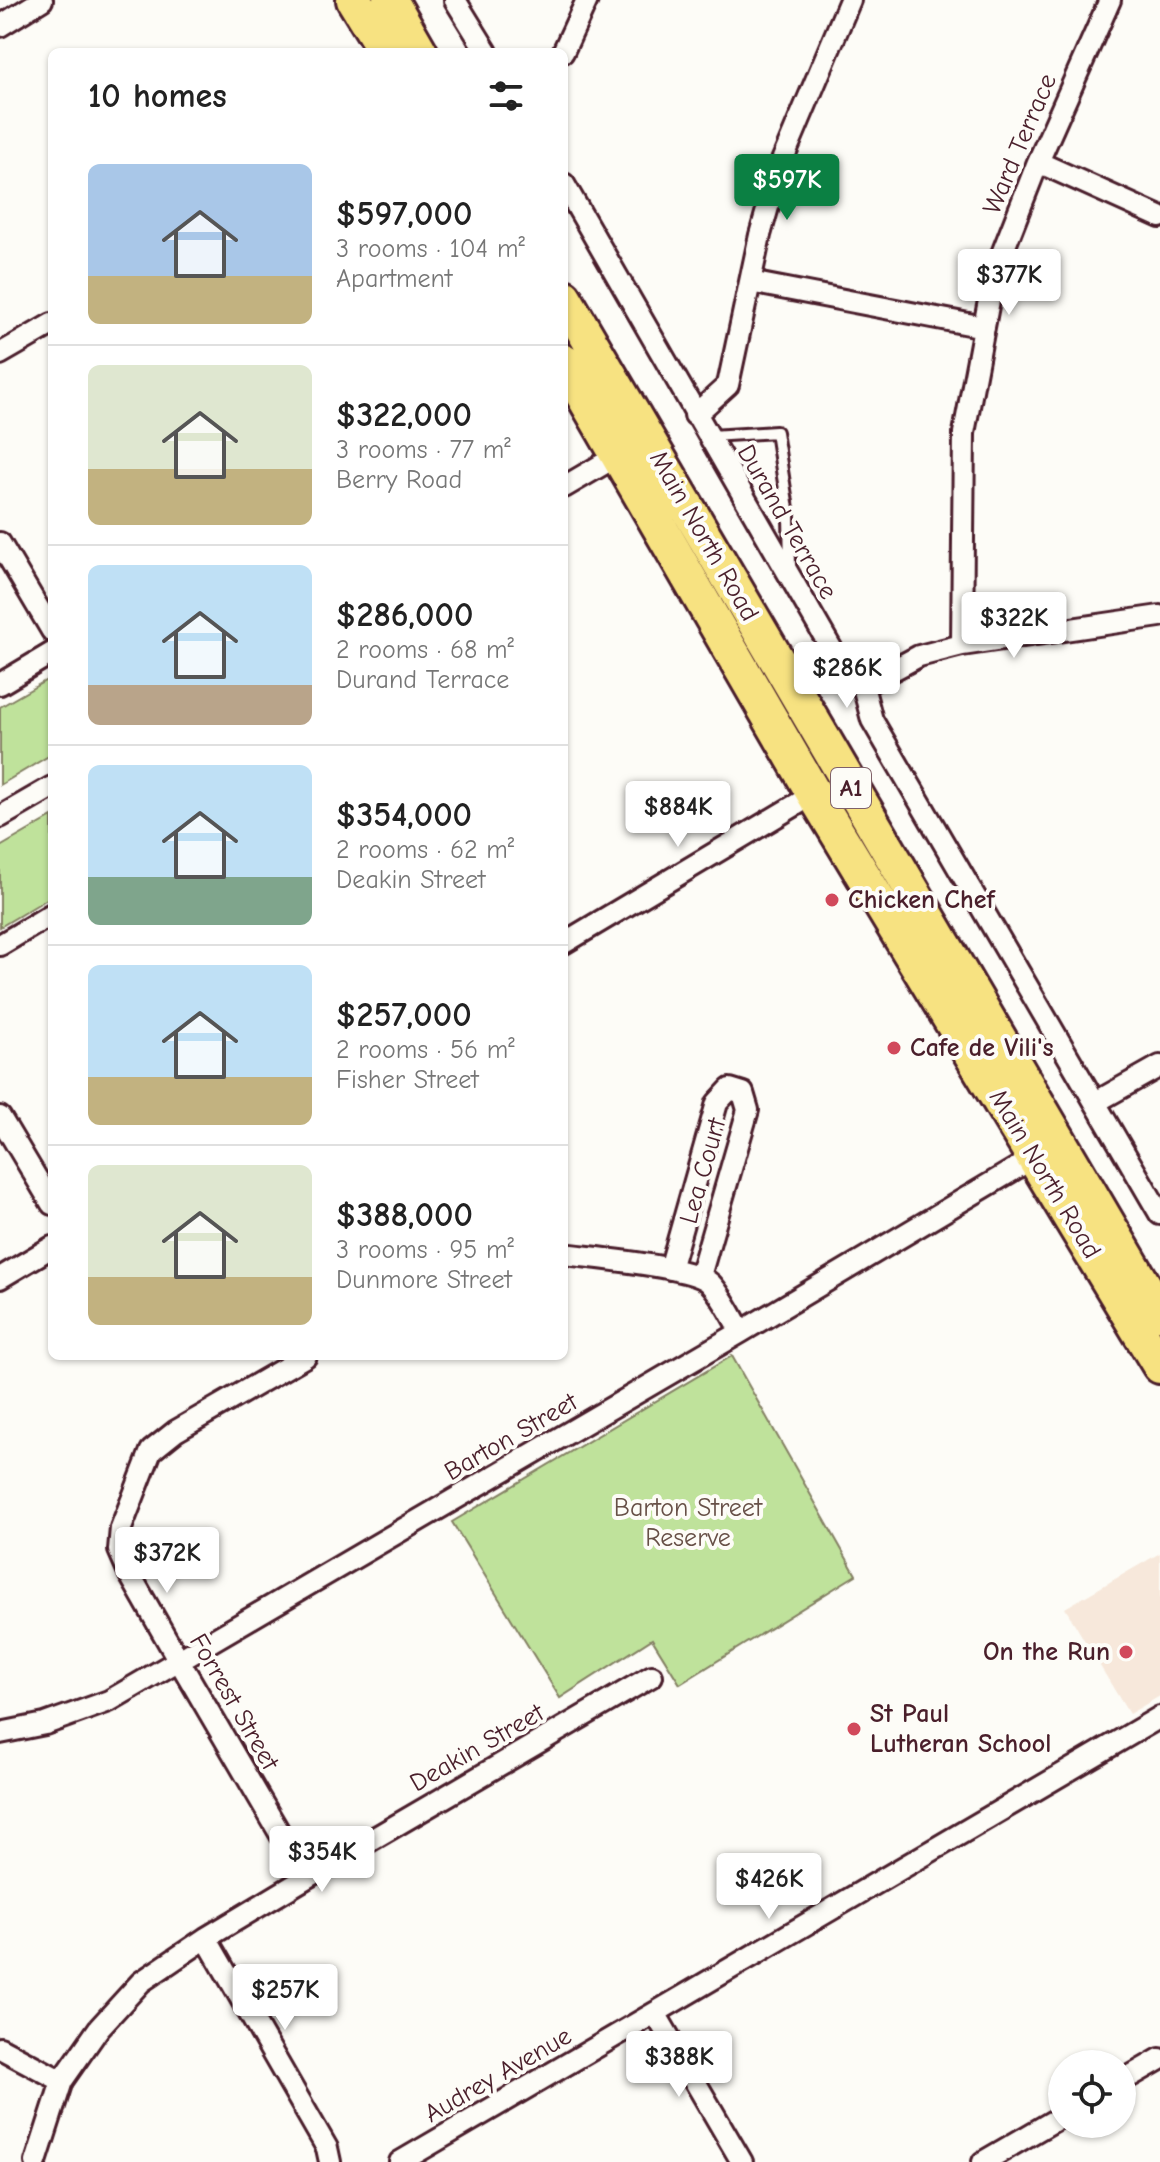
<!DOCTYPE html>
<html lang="en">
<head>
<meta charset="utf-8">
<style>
  :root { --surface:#fff; --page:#f2f2f2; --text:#222; --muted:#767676; --line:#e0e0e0; --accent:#0b8043 }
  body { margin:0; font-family:"Comic Neue",sans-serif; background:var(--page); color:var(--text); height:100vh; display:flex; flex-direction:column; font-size:30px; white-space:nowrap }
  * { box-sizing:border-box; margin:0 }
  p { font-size:26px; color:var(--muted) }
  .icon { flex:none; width:44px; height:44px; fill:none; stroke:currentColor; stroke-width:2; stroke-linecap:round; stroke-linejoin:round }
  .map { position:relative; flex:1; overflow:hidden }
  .side { position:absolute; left:48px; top:48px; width:520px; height:1312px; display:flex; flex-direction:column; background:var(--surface); border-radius:12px; box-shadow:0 2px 6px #0004 }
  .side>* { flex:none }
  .tools { position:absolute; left:1048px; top:2050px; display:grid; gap:16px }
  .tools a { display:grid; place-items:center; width:88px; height:88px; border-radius:50%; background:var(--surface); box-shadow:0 2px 6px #0004; font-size:40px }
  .price { position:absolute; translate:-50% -68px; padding:0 18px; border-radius:8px; background:#fff; color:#222; font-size:26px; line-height:52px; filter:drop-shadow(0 2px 4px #0008) }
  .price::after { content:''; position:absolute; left:50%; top:48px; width:24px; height:18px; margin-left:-12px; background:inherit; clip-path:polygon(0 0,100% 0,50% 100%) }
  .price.on { background:var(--accent); color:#fff }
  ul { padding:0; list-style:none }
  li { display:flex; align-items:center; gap:24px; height:200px; padding:0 40px }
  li+li { border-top:2px solid var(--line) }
  li span { display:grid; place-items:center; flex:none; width:224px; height:160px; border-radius:12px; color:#555 }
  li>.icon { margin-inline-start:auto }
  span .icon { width:96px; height:96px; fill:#fffc; stroke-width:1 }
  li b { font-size:34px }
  h2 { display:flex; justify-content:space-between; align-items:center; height:96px; padding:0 40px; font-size:34px }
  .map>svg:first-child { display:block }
</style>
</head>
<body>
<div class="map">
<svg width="1160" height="2162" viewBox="0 0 1160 2162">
  <rect width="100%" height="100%" fill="#fdfcf7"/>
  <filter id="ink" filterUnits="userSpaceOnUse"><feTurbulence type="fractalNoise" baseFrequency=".0125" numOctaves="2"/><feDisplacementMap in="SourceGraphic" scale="16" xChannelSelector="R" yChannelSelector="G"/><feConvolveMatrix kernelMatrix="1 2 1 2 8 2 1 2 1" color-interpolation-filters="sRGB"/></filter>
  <g filter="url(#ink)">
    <path fill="#f7e8db" d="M1160 1553V1696L1129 1714 1065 1608Z"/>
    <path fill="#bfe29b" stroke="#848063" stroke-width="2" d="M52 677V754L0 785V707Z
      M52 817V896L0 927V847Z
      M732 1356 856 1575 680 1684 652 1639 560 1698 452 1522Z"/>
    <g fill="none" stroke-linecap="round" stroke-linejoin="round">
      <g stroke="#4a1f2b" stroke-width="16">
        <path id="service" d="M710 436 776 432 789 515 790 568"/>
      </g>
      <g stroke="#4a1f2b" stroke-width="26">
        <path id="minor" d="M455 0 487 52
          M0 26 42 0
          M563 52 587 0
          M1038 162 1160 217
          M564 184 834 653 863 686 872 720 1160 1214
          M750 282 984 327
          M0 354 52 324
          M695 415 728 385 760 235 779 168 850 0
          M564 487 617 456
          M0 543 52 631
          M962 645 964 433 994 274 1038 162 1110 0
          M0 684 52 653
          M863 686 919 656 962 645 1160 616
          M0 817 52 787
          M564 943 814 794
          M0 945 52 914
          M1096 1102 1160 1066
          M0 1117 52 1204
          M564 1254C592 1258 695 1266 711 1284 723 1297 732 1316 741 1332
          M670 1269 717 1103 730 1089 743 1093 748 1110 700 1276
          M0 1278 52 1247
          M306 1356 176 1431 151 1451 121 1528 119 1550 130 1575 174 1652 306 1878
          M0 1733 45 1724 109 1701 741 1332 1035 1157
          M206 1938 327 2148 330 2162
          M655 2013 742 2162
          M0 2048 62 2081
          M1122 2081 1160 2059
          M36 2162 62 2081 99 2028 141 1982 206 1938 306 1878 652 1676
          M400 2162 1160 1717
          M983 2162 1062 2116"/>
      </g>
      <g stroke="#4a1f2b" stroke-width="40">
        <path id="trunk" d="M354 0 386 52
          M390 0 420 52
          M564 297 1160 1313
          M564 362 814 794 1160 1366"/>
      </g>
      <use href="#service" stroke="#fdfcf7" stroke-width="10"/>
      <use href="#minor" stroke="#fdfcf7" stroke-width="20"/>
      <use href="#trunk" stroke="#f7e281" stroke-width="34"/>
    </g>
  </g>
  <g fill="#d1495b" stroke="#fdfcf7" stroke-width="3">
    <circle cx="832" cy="900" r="8"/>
    <circle cx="894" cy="1048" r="8"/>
    <circle cx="1126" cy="1652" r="8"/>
    <circle cx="854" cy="1729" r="8"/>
  </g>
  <g text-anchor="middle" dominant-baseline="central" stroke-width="8" stroke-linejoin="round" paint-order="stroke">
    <rect fill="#fdfcf7" stroke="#806168" stroke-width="2" x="831" y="768" width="40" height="40" rx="6"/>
    <g font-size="24" font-weight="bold" fill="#4a1f2b">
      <text x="851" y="788">A1</text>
    </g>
    <g font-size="26" fill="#4a1f2b" stroke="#fdfcf7">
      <text transform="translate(1020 144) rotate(-67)">Ward Terrace</text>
      <text transform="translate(787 522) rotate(60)">Durand Terrace</text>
      <text transform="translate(704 536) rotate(60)">Main North Road</text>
      <text transform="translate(703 1171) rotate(-74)">Lea Court</text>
      <text transform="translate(1045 1174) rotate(59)">Main North Road</text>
      <text transform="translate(511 1437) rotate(-30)">Barton Street</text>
      <text transform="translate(234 1702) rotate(60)">Forrest Street</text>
      <text transform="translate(477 1748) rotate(-30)">Deakin Street</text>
      <text transform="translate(498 2075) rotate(-30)">Audrey Avenue</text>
    </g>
    <g font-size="26" font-weight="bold" fill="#4a1f2b" stroke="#fdfcf7" text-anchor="start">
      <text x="848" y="900">Chicken Chef</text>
      <text x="910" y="1048">Cafe de Vili's</text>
      <text x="1110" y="1652" text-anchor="end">On the Run</text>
      <text x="870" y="1714">St Paul<tspan x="870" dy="30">Lutheran School</tspan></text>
    </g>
    <g font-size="26" fill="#675047" stroke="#fdfcf7">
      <text x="688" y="1508">Barton Street<tspan x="688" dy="30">Reserve</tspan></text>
    </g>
  </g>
</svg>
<div class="tools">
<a><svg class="icon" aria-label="locate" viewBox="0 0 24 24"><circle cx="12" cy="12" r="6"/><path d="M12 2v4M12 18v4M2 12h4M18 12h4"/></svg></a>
</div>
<b class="price on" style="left:787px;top:222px">$597K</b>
<b class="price" style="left:1009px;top:317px">$377K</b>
<b class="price" style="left:1014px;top:660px">$322K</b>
<b class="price" style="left:847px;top:710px">$286K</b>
<b class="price" style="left:678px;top:849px">$884K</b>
<b class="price" style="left:167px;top:1595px">$372K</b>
<b class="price" style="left:322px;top:1894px">$354K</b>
<b class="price" style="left:769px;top:1921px">$426K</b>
<b class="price" style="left:285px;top:2032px">$257K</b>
<b class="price" style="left:679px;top:2099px">$388K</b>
<section class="side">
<h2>10 homes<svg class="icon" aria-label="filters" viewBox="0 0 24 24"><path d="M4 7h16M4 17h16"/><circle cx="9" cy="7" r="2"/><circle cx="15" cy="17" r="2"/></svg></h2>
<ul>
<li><span style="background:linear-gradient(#a9c7e8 70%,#c2b280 0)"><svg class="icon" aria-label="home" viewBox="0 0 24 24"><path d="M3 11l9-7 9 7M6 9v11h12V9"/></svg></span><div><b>$597,000</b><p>3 rooms · 104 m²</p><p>Apartment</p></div></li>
<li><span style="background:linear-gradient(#dfe7d0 65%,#c2b280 0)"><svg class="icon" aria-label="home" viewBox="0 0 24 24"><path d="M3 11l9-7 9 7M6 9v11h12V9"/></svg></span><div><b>$322,000</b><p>3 rooms · 77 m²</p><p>Berry Road</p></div></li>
<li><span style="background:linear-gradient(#bfe0f5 75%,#b9a48a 0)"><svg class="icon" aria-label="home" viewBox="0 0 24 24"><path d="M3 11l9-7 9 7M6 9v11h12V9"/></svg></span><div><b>$286,000</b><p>2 rooms · 68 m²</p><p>Durand Terrace</p></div></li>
<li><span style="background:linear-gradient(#bfe0f5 70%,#7fa58c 0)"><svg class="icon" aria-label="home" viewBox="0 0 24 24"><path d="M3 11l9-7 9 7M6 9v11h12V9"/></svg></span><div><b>$354,000</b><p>2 rooms · 62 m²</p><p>Deakin Street</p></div></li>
<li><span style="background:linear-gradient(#bfe0f5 70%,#c2b280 0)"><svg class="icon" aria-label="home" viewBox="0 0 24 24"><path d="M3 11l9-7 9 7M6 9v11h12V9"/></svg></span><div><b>$257,000</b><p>2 rooms · 56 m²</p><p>Fisher Street</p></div></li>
<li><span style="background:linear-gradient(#dfe7d0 70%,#c2b280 0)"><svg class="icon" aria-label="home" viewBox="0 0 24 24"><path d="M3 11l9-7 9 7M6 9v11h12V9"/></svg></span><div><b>$388,000</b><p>3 rooms · 95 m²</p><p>Dunmore Street</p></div></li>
</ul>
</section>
</div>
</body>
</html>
